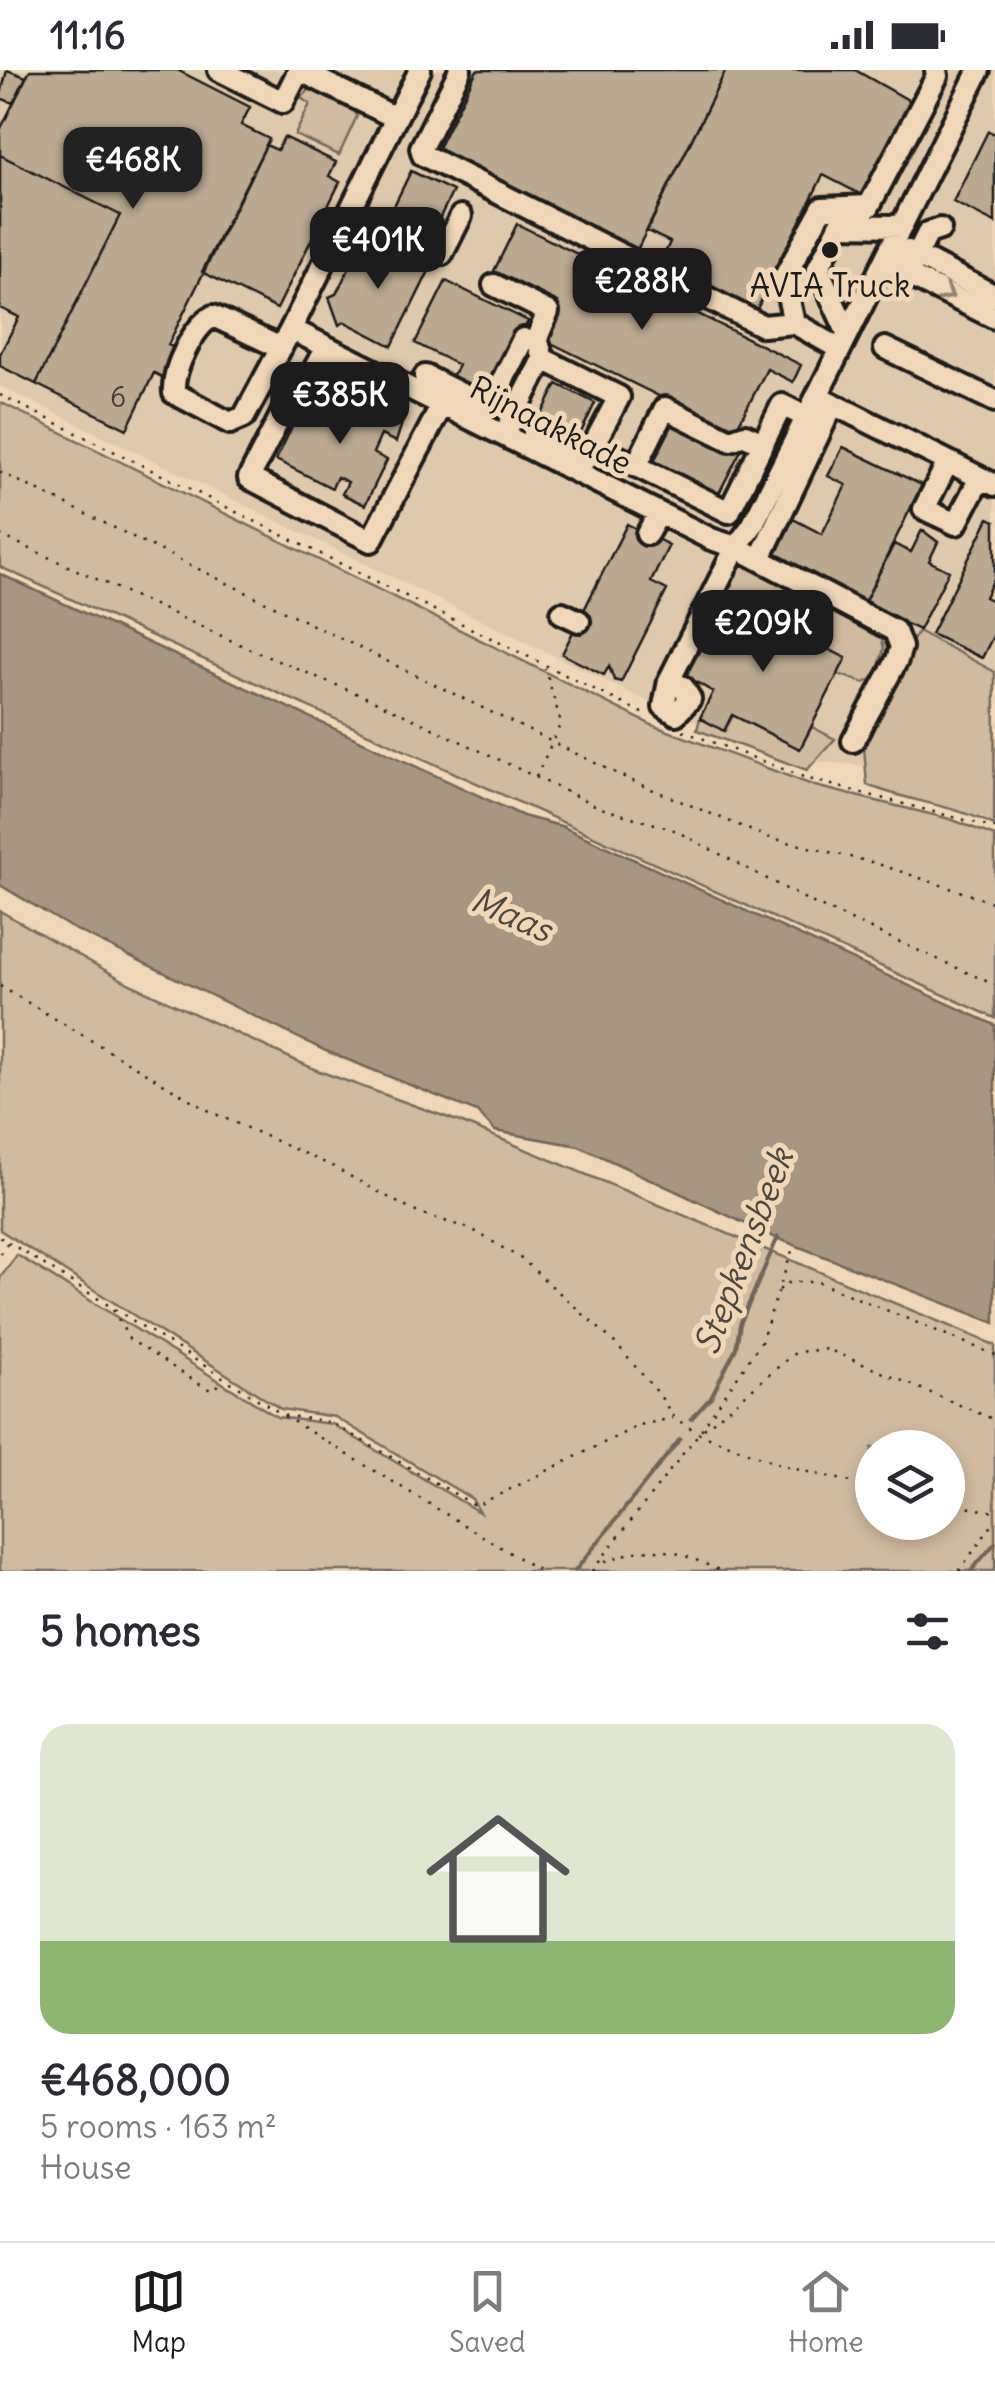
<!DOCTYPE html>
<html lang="en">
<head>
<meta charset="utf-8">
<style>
  :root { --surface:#fff; --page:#f2f2f3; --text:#2b2b33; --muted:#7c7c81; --line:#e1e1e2; --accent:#1c1c1c }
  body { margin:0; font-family:Delius,sans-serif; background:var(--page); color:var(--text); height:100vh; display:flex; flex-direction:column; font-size:38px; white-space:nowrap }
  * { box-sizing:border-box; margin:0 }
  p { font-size:32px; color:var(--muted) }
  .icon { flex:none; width:55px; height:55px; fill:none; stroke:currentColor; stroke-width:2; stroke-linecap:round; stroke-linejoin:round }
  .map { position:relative; height:1501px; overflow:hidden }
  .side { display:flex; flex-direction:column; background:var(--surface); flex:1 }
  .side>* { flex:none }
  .controls { position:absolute; left:855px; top:1360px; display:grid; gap:20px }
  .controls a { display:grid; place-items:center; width:110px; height:110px; border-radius:50%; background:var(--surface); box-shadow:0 5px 15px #0003; font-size:50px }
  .price { position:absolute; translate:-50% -85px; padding:0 22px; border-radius:20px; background:var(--accent); color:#fff; font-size:32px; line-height:65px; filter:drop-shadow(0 2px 5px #0008) }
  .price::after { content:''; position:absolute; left:50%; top:60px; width:30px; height:22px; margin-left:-15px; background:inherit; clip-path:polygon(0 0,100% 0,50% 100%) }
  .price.active { background:#222; color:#fff }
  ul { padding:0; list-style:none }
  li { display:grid; align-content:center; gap:20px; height:530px; padding:0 40px }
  li span { display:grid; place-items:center; height:310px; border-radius:30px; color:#555 }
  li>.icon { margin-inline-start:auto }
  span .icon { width:180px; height:180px; fill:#fffc; stroke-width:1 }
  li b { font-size:42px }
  h2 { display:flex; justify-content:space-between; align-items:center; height:120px; padding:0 40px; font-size:42px }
  .status { display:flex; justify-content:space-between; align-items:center; height:70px; padding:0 50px; background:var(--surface); direction:ltr }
  .status svg { height:28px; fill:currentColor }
  .tabs { display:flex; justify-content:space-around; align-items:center; height:140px; border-top:2px solid var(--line); background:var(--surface); font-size:28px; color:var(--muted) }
  .tabs a { display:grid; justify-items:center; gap:5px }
  .tabs .active { color:var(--accent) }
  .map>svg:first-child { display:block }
</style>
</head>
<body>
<div class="status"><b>11:16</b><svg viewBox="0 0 49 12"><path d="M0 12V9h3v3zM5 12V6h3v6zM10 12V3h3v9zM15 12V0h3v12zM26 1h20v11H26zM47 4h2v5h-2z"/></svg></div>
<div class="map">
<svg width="995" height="1501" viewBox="0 0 995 1501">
  <rect width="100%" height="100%" fill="#efd7b7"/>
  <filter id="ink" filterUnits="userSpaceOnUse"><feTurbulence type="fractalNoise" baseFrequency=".01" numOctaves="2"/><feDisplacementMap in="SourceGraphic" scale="20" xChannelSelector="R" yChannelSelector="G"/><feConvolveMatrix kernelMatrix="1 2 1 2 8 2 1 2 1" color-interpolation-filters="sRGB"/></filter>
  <g filter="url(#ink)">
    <path fill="#dfc9ac" d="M0 0H995V757L861 695 795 690 661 638 0 316Z"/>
    <path fill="#d0bba0" stroke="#766c5e" stroke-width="2.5" fill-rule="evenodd" d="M313 16 353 35 357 46 339 85 295 65 310 34 301 28Z
      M0 332 652 655 815 716 950 749 995 766V948L0 497Z
      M741 489 879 560 884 578 876 607 864 613 838 604 845 588 726 529 720 523 732 492Z
      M918 561 995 602 994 755C951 734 910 732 867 715L863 664Z
      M734 644 800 678 812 657 835 669 807 700 697 660 700 648 725 660Z
      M0 841 130 914 316 1000 460 1052 995 1275V1501H0V1208L17 1185 277 1347 332 1354 479 1442 472 1429 335 1347 281 1339 0 1160ZM872 1378H948V1452H872Z"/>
    <path fill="#a79782" stroke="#6f6659" stroke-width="2.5" d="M0 504 523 746 561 756 995 955V1253L774 1167 579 1076 495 1061 477 1042 326 981 70 857 0 815Z"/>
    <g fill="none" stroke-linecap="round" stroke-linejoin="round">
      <path stroke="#6f6659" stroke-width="4" d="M691 1349 711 1327 736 1278 740 1254 778 1167
        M575 1501 680 1369
        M971 1501 995 1473"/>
    </g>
    <path fill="#bba991" stroke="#1c1c1c" stroke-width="2.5" d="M7 0 26 7 13 33 0 28Z
      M30 0H177L250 37 241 55 269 69 168 275 178 279 164 308 154 303 127 359 36 314 120 145 0 85V60Z
      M477 0H726L635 184 435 84Z
      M726 0H855L910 31 866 127 823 105 755 243 659 196 670 172 647 161Z
      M988 61 995 64V153L953 132Z
      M284 67 336 92 329 106 340 112 277 239 202 202 266 75 277 80Z
      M0 85 120 145 36 314 0 296V284L19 247 0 238Z
      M411 101 453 121 432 163 391 142Z
      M517 154 801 295 793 312 767 299 734 363 541 268 558 232 494 201Z
      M364 168 429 201 392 276 345 252 339 255 329 227 336 224Z
      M446 211 528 251 487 332 449 313 458 295 415 273Z
      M557 314 595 333 574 377 535 358Z
      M343 326 396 353 398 348 403 350 396 372 381 365 373 383 387 390 365 435 342 424 348 412 337 407 332 418 276 390 303 334 331 349Z
      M676 348 741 380 717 427 652 395Z
      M843 377 922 415 864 533 774 488 793 449 822 464 846 415 828 406Z
      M989 448 995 451V507L985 527 995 532V562L982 588 931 564Z
      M627 454 669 475 651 512 667 520 621 612 614 610 609 596 604 605 562 584Z
      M922 460 938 472 929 491 949 501 919 560 864 533 894 474 911 482Z
      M727 529 846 588 800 679 732 645 724 661 700 648 713 622 686 606Z"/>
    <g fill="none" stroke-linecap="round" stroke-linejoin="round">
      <g stroke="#1c1c1c" stroke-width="28">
        <path id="minor" d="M219 0 283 32 299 0
          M299 0 396 48 420 0
          M460 0 421 78 423 85 763 256 794 253 840 279
          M979 0 817 326 995 415
          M396 48 291 259 711 469 736 477 752 456 817 326
          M351 139 442 184 461 146
          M912 195 928 163 940 159
          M494 215 548 242 537 268 543 289
          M995 226 908 181 889 182 898 200 995 248
          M794 253 784 208 822 138 869 136 937 6 936 0
          M848 264 818 199 840 155 901 156
          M281 278 213 246C193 257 172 300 174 323L230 353 244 347 291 259
          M326 278 308 310 295 318 249 408 371 471 442 335
          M885 278 995 331
          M425 306 489 338 523 269
          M534 363 586 389
          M504 365 543 289 619 327 588 385
          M594 375 729 442 782 335 806 347
          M948 392 924 439 956 454 980 408
          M636 396 665 338 730 370 745 365 763 373
          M647 464 659 443
          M764 480 833 334
          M562 543 579 551
          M669 611 683 617 690 629 676 644 664 636 669 611 736 477 895 561 901 577 897 590 853 671"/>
      </g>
      <path stroke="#1c1c1c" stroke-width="2.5" stroke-dasharray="2.5 8" stroke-linecap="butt" d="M0 325 648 646
        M0 402 632 711 767 767 875 793 995 833
        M0 465 261 584 375 631 601 738 672 759 813 833 995 915
        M683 661 809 709 995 758
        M536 707 561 653 545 598
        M0 916 213 1043 330 1095 413 1141 473 1160 523 1190 614 1272 659 1324 674 1348 699 1363 783 1396 872 1417
        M0 1167 8 1172 0 1185
        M8 1172 283 1345 330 1352 476 1436 640 1355 673 1348
        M779 1220 790 1212H818L995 1285
        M113 1240 129 1269 207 1319 216 1318 223 1309
        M284 1346 540 1501
        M704 1359 796 1282 827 1279 995 1350
        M948 1434 995 1442
        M605 1492C655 1471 674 1480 721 1501
        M592 1501 699 1363 761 1272 793 1178
        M959 1501 995 1451"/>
      <use href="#minor" stroke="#efd7b7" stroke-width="20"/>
    </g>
    <defs><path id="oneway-chevron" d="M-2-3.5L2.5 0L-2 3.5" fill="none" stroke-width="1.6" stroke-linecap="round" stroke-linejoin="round" transform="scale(2.5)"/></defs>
    <use stroke="#908371" href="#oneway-chevron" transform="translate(947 224) rotate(27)"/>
  </g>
  <circle fill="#1c1c1c" stroke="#efd7b7" stroke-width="4" cx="830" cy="180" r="10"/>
  <g text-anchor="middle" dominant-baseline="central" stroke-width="10" stroke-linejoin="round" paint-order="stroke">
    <g font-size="28" fill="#443f39">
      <text x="118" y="327">6</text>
    </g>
    <g font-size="32" fill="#1c1c1c" stroke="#efd7b7">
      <text x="830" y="215">AVIA Truck</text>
    </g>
    <g font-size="32" fill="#1c1c1c" stroke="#efd7b7">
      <text transform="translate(551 355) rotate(27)">Rijnaakkade</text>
    </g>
    <g font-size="35" font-style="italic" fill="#4d4740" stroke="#efd7b7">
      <text transform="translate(512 844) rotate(24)">Maas</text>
      <text transform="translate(743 1181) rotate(-69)">Stepkensbeek</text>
    </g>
  </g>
</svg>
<div class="controls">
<a><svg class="icon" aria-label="layers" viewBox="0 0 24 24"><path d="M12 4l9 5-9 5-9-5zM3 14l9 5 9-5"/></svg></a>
</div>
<b class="price active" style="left:133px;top:142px">€468K</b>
<b class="price" style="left:378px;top:222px">€401K</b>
<b class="price" style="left:642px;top:263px">€288K</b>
<b class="price" style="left:340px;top:377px">€385K</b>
<b class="price" style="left:763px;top:605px">€209K</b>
</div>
<section class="side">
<h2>5 homes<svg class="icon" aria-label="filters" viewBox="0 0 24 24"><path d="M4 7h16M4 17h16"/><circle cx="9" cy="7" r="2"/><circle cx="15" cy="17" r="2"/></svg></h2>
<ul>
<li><span style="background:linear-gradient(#dfe7d0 70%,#8fb573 0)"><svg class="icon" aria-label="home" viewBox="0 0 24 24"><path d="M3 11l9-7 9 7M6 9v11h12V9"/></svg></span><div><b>€468,000</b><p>5 rooms · 163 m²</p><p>House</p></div></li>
</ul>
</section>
<nav class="tabs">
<a class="active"><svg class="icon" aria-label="map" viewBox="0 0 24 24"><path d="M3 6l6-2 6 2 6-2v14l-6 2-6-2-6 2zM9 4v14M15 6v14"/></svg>Map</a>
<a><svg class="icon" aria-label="saved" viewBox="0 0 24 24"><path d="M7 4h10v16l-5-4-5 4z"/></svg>Saved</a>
<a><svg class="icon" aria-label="home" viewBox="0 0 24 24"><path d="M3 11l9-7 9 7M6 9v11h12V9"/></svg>Home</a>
</nav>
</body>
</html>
